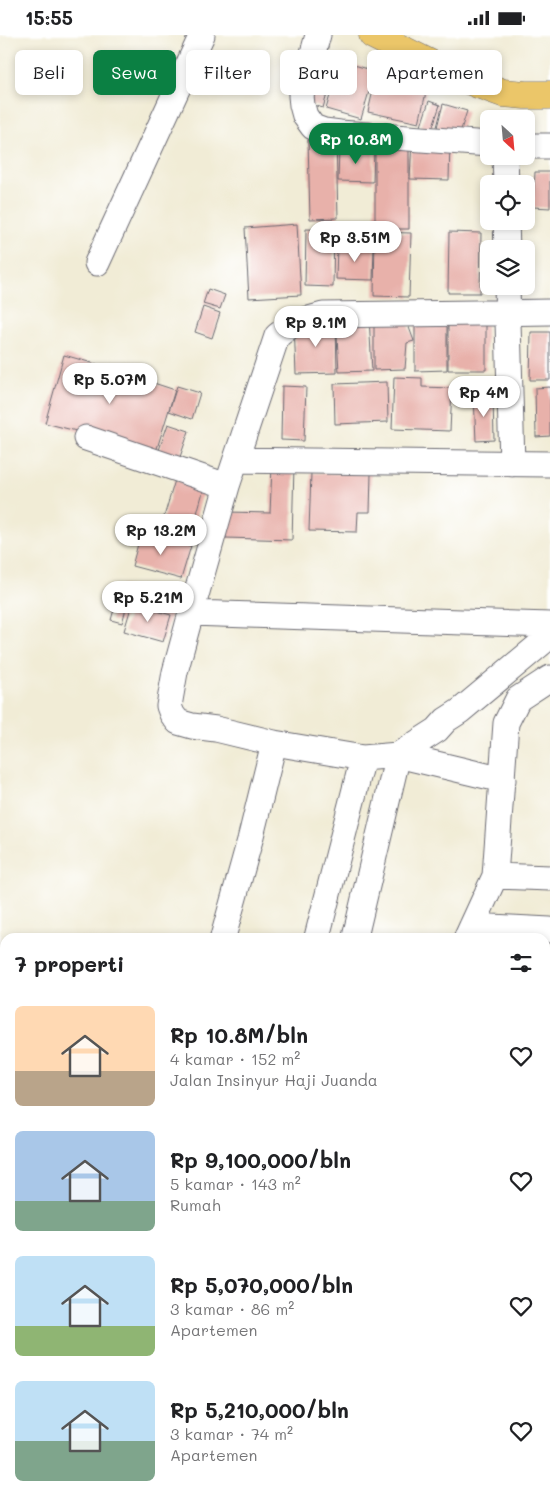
<!DOCTYPE html>
<html lang="id">
<head>
<meta charset="utf-8">
<style>
  :root { --surface:#fff; --page:#f6f6f6; --text:#202124; --muted:#757577; --accent:#0b8043 }
  body { margin:0; font-family:Mali,sans-serif; background:var(--page); color:var(--text); height:100vh; display:flex; flex-direction:column; font-size:19px; white-space:nowrap }
  * { box-sizing:border-box; margin:0 }
  p { font-size:16px; color:var(--muted) }
  .icon { flex:none; width:28px; height:28px; fill:none; stroke:currentColor; stroke-width:2; stroke-linecap:round; stroke-linejoin:round }
  .map { position:relative; flex:1; overflow:hidden }
  .sheet { position:absolute; left:0px; top:898px; width:550px; height:571px; display:flex; flex-direction:column; background:var(--surface); border-radius:15px 15px 0 0; box-shadow:0 2px 8px #0003 }
  .sheet>* { flex:none }
  .top-card { position:absolute; left:15px; top:15px; width:520px; height:45px; display:flex; gap:10px }
  .needle { width:32px; rotate:154deg }
  .buttons { position:absolute; left:480px; top:75px; display:grid; gap:10px }
  .buttons a { display:grid; place-items:center; width:55px; height:55px; border-radius:8px; background:var(--surface); box-shadow:0 2px 8px #0003; font-size:25px }
  .price { position:absolute; translate:-50% -42px; padding:0 11px; border-radius:18px; background:#fff; color:#222; font-size:16px; line-height:32px; filter:drop-shadow(0 1px 2px #0008) }
  .price::after { content:''; position:absolute; left:50%; top:30px; width:15px; height:11px; margin-left:-8px; background:inherit; clip-path:polygon(0 0,100% 0,50% 100%) }
  .price.active { background:var(--accent); color:#fff }
  ul { padding:0; list-style:none }
  li { display:flex; align-items:center; gap:15px; height:125px; padding:0 15px }
  li span { display:grid; place-items:center; flex:none; width:140px; height:100px; border-radius:8px; color:#555 }
  li>.icon { margin-inline-start:auto }
  span .icon { width:60px; height:60px; fill:#fffc; stroke-width:1 }
  li b { font-size:21px }
  h2 { display:flex; justify-content:space-between; align-items:center; height:60px; padding:0 15px; font-size:21px }
  .pill { padding:0 18px; border-radius:8px; background:var(--surface); box-shadow:0 2px 8px #0003; font-size:18px; line-height:45px }
  .pill.active { background:var(--accent); color:#fff }
  .status { display:flex; justify-content:space-between; align-items:center; height:35px; padding:0 25px; background:var(--surface); direction:ltr }
  .status svg { height:14px; fill:currentColor }
  .map>svg:first-child { display:block }
</style>
</head>
<body>
<div class="status"><b>15:55</b><svg viewBox="0 0 49 12"><path d="M0 12V9h3v3zM5 12V6h3v6zM10 12V3h3v9zM15 12V0h3v12zM26 1h20v11H26zM47 4h2v5h-2z"/></svg></div>
<div class="map">
<svg width="550" height="1468" viewBox="0 0 550 1468">
  <rect width="100%" height="100%" fill="#fff"/>
  <filter id="ink" filterUnits="userSpaceOnUse"><feTurbulence type="fractalNoise" baseFrequency=".02" numOctaves="2"/><feDisplacementMap in="SourceGraphic" scale="10" xChannelSelector="R" yChannelSelector="G"/><feConvolveMatrix kernelMatrix="1 2 1 2 8 2 1 2 1" color-interpolation-filters="sRGB"/></filter>
  <filter id="wash" filterUnits="userSpaceOnUse"><feTurbulence type="fractalNoise" baseFrequency=".0096" numOctaves="4" result="noise"/><feDisplacementMap in="SourceGraphic" scale="20" xChannelSelector="R" yChannelSelector="G"/><feGaussianBlur stdDeviation="1.12" result="paint"/><feColorMatrix in="noise" values="0 0 0 0 0 0 0 0 0 0 0 0 0 0 0 0 0 1.4 0 .05"/><feComposite in="paint" operator="in"/></filter>
  <g filter="url(#wash)">
    <rect width="100%" height="100%" fill="#f1ecd6"/>
    <g id="blocks">
      <path fill="#e8b1aa" d="M319 16 338 21 323 73 304 67Z
        M340 26 375 36 361 84 326 74Z
        M376 42 427 53 419 88 368 77Z
        M429 66 440 70 432 94 421 91Z
        M443 69 467 76 460 98 437 92Z
        M336 104 338 183 310 184 308 105Z
        M412 106 450 107 449 145 410 144Z
        M339 112 374 113 373 147 338 146Z
        M375 112H409V194H375Z
        M535 137H550V173L533 172Z
        M297 189 301 260 249 263 245 193Z
        M306 194 334 195 333 252 305 251Z
        M375 197 411 198 409 262 374 261Z
        M449 197 481 198 480 258H448Z
        M337 210 374 211 373 245 336 244Z
        M208 254 225 260 220 274 203 269Z
        M203 272 220 278 212 303 195 297Z
        M369 282 372 336 339 337 336 283Z
        M336 287 337 338 296 339 294 288Z
        M374 287H407L414 306 407 308 405 334 374 335Z
        M447 288V335L415 336V289Z
        M448 288H486V335H448Z
        M531 297H550V345H530Z
        M64 320 96 329 175 355 155 420 100 402 45 388Z
        M394 342 422 343V352L452 353 450 396 392 394Z
        M387 347 388 387 335 389 334 349Z
        M177 351 200 358 192 384 169 376Z
        M282 351 306 352 304 406 281 405Z
        M550 352V401L536 402 535 353Z
        M474 361H493L494 405 476 406Z
        M168 389 189 396 180 422 159 415Z
        M272 431H294L292 505 226 503 227 477 270 478Z
        M311 438 371 439 370 477H358L357 497 309 496Z
        M175 445 204 453 190 504 160 495Z
        M141 498 191 511 181 544 132 531Z
        M121 550 132 553 122 588 111 585Z
        M132 569 171 580 163 607 124 596Z
        M545 1379H550V1410L545 1411Z
        M545 1440H550V1462L545 1463Z"/>
    </g>
  </g>
  <g filter="url(#ink)">
    <use href="#blocks" fill-opacity="0" stroke="#6a6971" stroke-width="1"/>
    <g fill="none" stroke-linecap="round" stroke-linejoin="round">
      <g stroke="#6a6971" stroke-width="27">
        <path id="minor" d="M318 0 301 61 302 70 305 81 313 92 324 96 340 98 489 109
          M526 111H550
          M505 121 506 149
          M506 186 507 214
          M97 228 202 0
          M507 251 512 429
          M86 403 227 451
          M236 425 550 429
          M191 578 550 590
          M503 745 398 720 363 723 274 708 216 694 192 691 178 687 172 679 169 671 175 637 191 578 227 451 277 301 294 288 323 280 550 277
          M495 841 550 843
          M472 891 550 895
          M223 902 250 805 274 708
          M317 902 363 723
          M355 902 398 720 437 695 446 685 460 676 550 601
          M467 902 495 841 506 688 518 664 550 643
          M545 986 550 987
          M546 1073 550 1173
          M0 1111H5
          M0 1224H5
          M545 1373 550 1372
          M0 1443H5
          M185 1464 216 1468
          M473 1464V1468
          M74 1468V1464
          M352 1468V1464
          M537 1468 550 1466"/>
      </g>
      <g stroke="#6a6971" stroke-width="29">
        <path id="highway" d="M373 0 435 31 478 49 503 58 525 60H550"/>
      </g>
      <use href="#minor" stroke="#fff" stroke-width="25"/>
      <use href="#highway" stroke="#ebc669" stroke-width="28"/>
    </g>
  </g>
</svg>
<div class="buttons">
<a><svg class="needle" viewBox="-14 -14 28 28"><path d="M0-13l5 13h-10z" fill="#e53935"/><path d="M0 13l5-13h-10z" fill="#757577"/></svg></a>
<a><svg class="icon" aria-label="locate" viewBox="0 0 24 24"><circle cx="12" cy="12" r="6"/><path d="M12 2v4M12 18v4M2 12h4M18 12h4"/></svg></a>
<a><svg class="icon" aria-label="layers" viewBox="0 0 24 24"><path d="M12 4l9 5-9 5-9-5zM3 14l9 5 9-5"/></svg></a>
</div>
<b class="price active" style="left:356px;top:130px">Rp 10.8M</b>
<b class="price" style="left:355px;top:228px">Rp 3.51M</b>
<b class="price" style="left:316px;top:313px">Rp 9.1M</b>
<b class="price" style="left:110px;top:370px">Rp 5.07M</b>
<b class="price" style="left:484px;top:383px">Rp 4M</b>
<b class="price" style="left:161px;top:521px">Rp 13.2M</b>
<b class="price" style="left:148px;top:588px">Rp 5.21M</b>
<div class="top-card">
<a class="pill">Beli</a>
<a class="pill active">Sewa</a>
<a class="pill">Filter</a>
<a class="pill">Baru</a>
<a class="pill">Apartemen</a>
</div>
<section class="sheet">
<h2>7 properti<svg class="icon" aria-label="filters" viewBox="0 0 24 24"><path d="M4 7h16M4 17h16"/><circle cx="9" cy="7" r="2"/><circle cx="15" cy="17" r="2"/></svg></h2>
<ul>
<li><span style="background:linear-gradient(#ffd9b3 65%,#b9a48a 0)"><svg class="icon" aria-label="home" viewBox="0 0 24 24"><path d="M3 11l9-7 9 7M6 9v11h12V9"/></svg></span><div><b>Rp 10.8M/bln</b><p>4 kamar · 152 m²</p><p>Jalan Insinyur Haji Juanda</p></div><svg class="icon" aria-label="heart" viewBox="0 0 24 24"><path d="M12 20l-8-8c-3-5 5-10 8-4 3-6 11-1 8 4z"/></svg></li>
<li><span style="background:linear-gradient(#a9c7e8 70%,#7fa58c 0)"><svg class="icon" aria-label="home" viewBox="0 0 24 24"><path d="M3 11l9-7 9 7M6 9v11h12V9"/></svg></span><div><b>Rp 9,100,000/bln</b><p>5 kamar · 143 m²</p><p>Rumah</p></div><svg class="icon" aria-label="heart" viewBox="0 0 24 24"><path d="M12 20l-8-8c-3-5 5-10 8-4 3-6 11-1 8 4z"/></svg></li>
<li><span style="background:linear-gradient(#bfe0f5 70%,#8fb573 0)"><svg class="icon" aria-label="home" viewBox="0 0 24 24"><path d="M3 11l9-7 9 7M6 9v11h12V9"/></svg></span><div><b>Rp 5,070,000/bln</b><p>3 kamar · 86 m²</p><p>Apartemen</p></div><svg class="icon" aria-label="heart" viewBox="0 0 24 24"><path d="M12 20l-8-8c-3-5 5-10 8-4 3-6 11-1 8 4z"/></svg></li>
<li><span style="background:linear-gradient(#bfe0f5 60%,#7fa58c 0)"><svg class="icon" aria-label="home" viewBox="0 0 24 24"><path d="M3 11l9-7 9 7M6 9v11h12V9"/></svg></span><div><b>Rp 5,210,000/bln</b><p>3 kamar · 74 m²</p><p>Apartemen</p></div><svg class="icon" aria-label="heart" viewBox="0 0 24 24"><path d="M12 20l-8-8c-3-5 5-10 8-4 3-6 11-1 8 4z"/></svg></li>
</ul>
</section>
</div>
</body>
</html>
